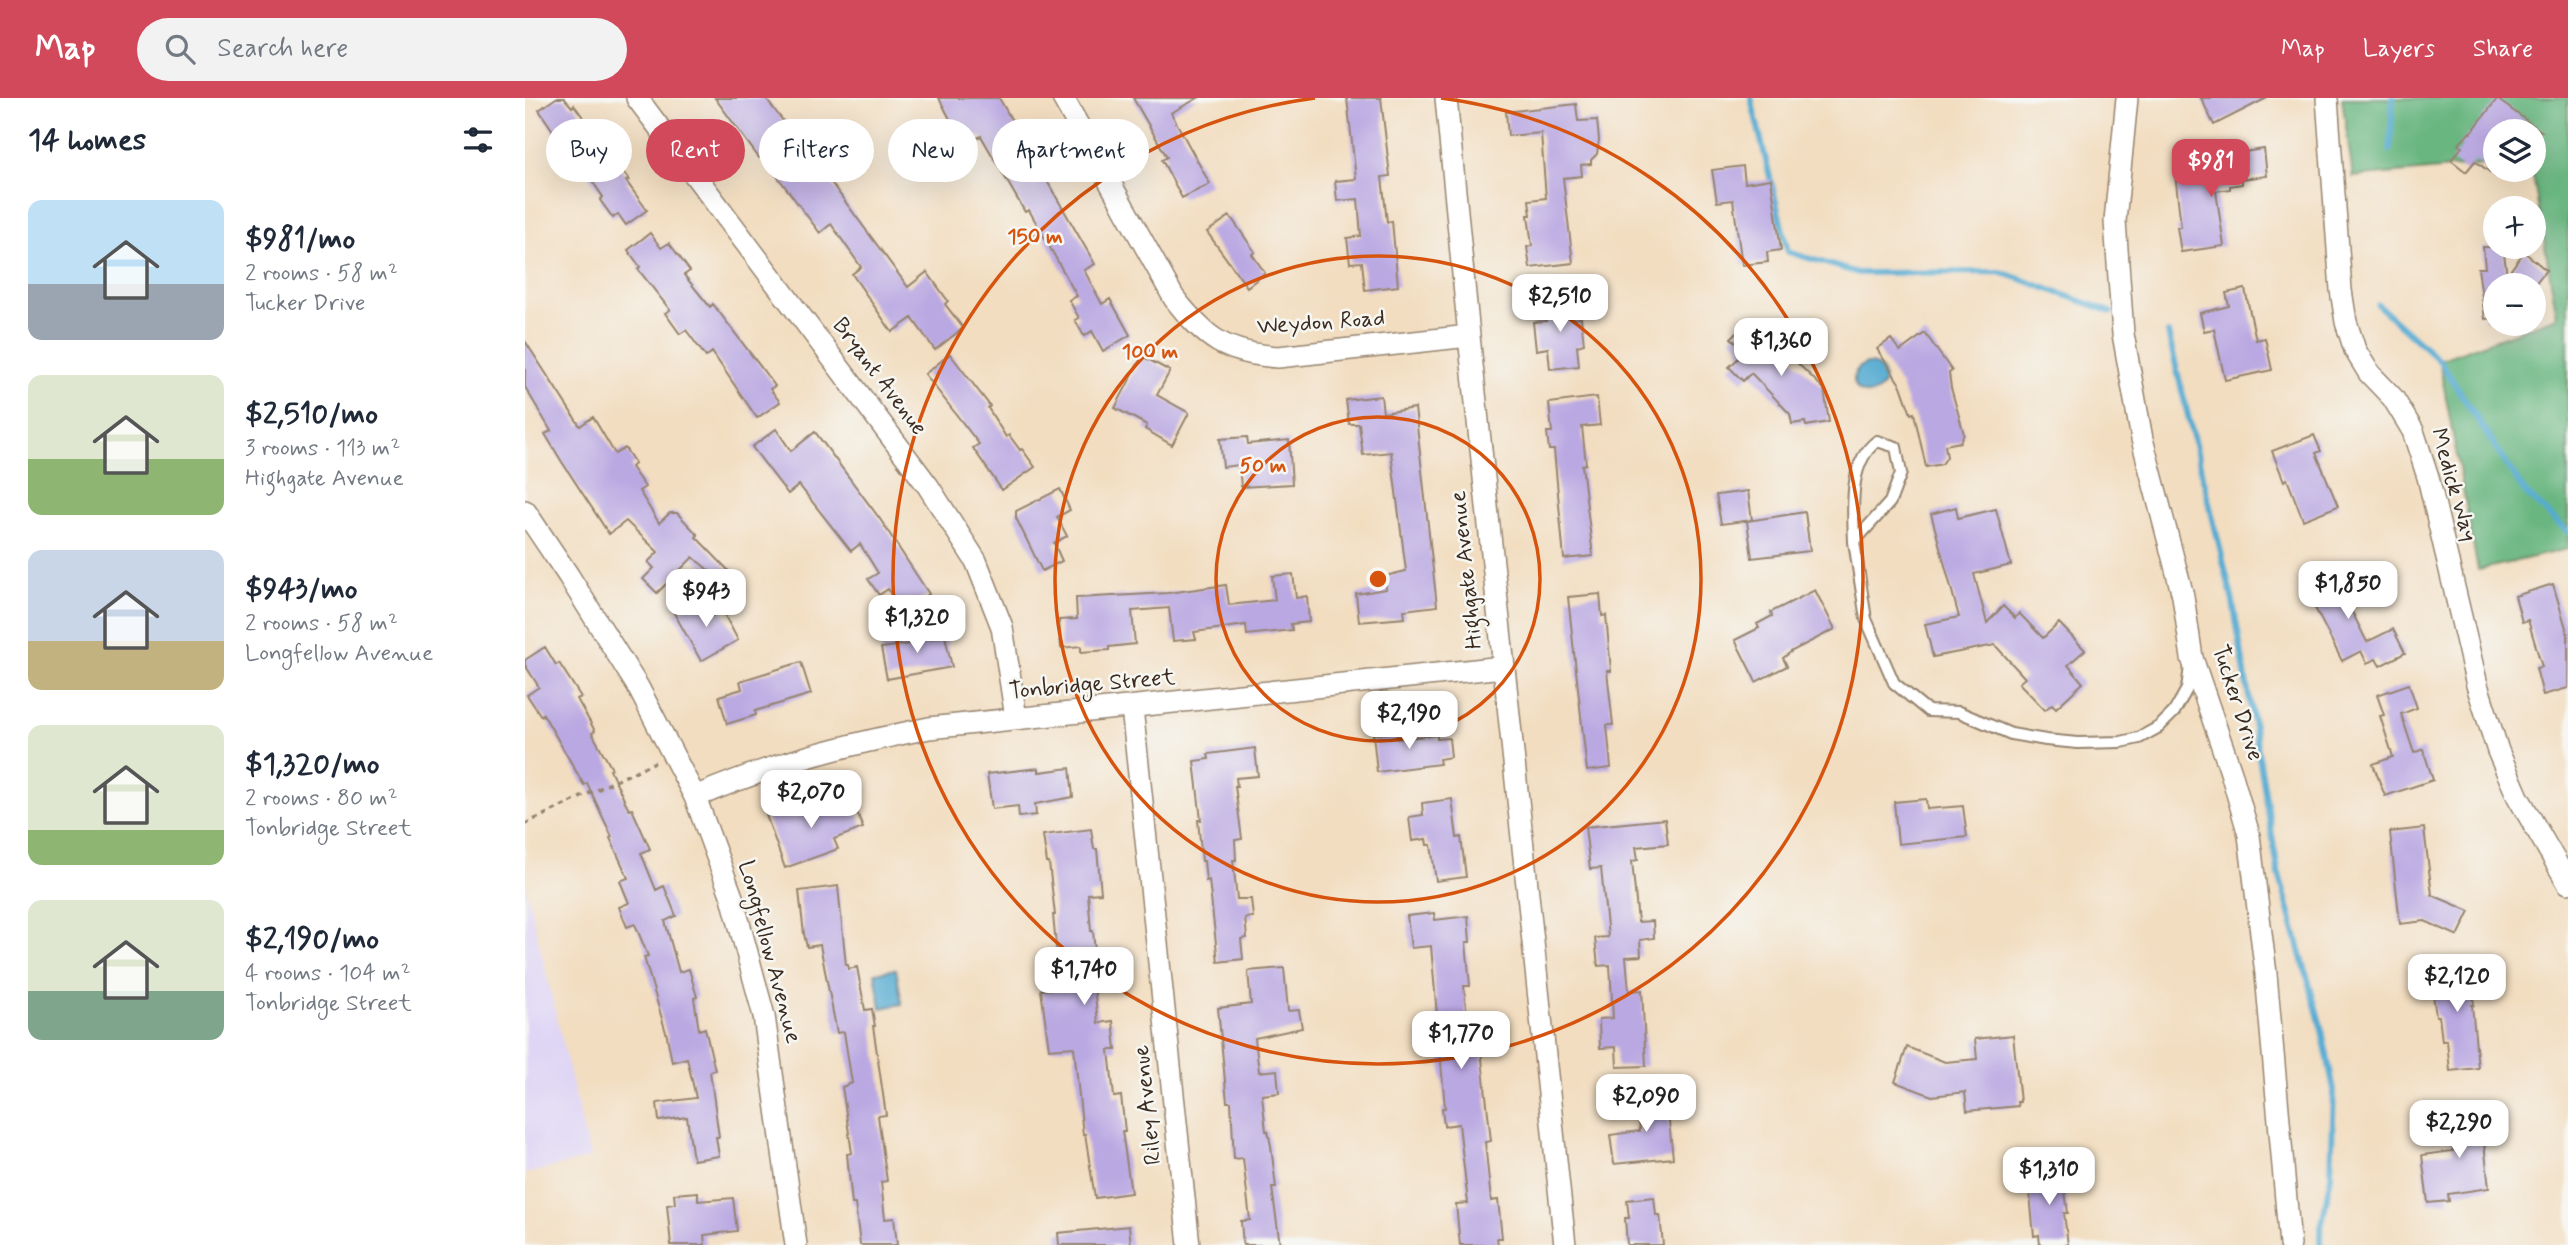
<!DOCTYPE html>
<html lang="en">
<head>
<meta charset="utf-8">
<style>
  :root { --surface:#fff; --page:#f2f2f3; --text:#1f2937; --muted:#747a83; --accent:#d1495b }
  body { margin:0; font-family:Mynerve,sans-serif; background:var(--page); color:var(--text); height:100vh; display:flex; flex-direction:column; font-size:26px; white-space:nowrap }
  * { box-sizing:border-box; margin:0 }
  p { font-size:23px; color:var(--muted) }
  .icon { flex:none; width:38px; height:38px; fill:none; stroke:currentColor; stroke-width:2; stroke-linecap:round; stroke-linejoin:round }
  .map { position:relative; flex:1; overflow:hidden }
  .panel { display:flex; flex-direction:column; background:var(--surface); width:525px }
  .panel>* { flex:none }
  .banner { position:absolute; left:21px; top:21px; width:665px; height:63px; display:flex; gap:14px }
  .controls { position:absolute; left:1958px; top:21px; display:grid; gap:14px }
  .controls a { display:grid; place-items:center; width:63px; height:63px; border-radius:50%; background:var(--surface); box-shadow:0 7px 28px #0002; font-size:35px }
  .price { position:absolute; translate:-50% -60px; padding:0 16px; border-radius:14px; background:#fff; color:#222; font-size:23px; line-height:46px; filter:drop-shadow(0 2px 4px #0008) }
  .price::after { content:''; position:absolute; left:50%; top:42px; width:21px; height:16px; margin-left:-10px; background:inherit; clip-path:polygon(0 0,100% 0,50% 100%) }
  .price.active { background:var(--accent); color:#fff }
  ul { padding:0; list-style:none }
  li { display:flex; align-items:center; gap:21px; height:175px; padding:0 28px }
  li span { display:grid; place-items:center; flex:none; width:196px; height:140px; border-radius:14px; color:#555 }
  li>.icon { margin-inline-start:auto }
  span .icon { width:84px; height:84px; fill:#fffc; stroke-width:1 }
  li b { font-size:30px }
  h2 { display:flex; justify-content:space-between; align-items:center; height:84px; padding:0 28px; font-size:30px }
  .pill { padding:0 24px; border-radius:32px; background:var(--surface); box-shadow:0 7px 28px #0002; font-size:24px; line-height:63px }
  .pill.active { background:var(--accent); color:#fff }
  header { display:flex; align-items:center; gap:42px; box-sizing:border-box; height:98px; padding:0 35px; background:var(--accent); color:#fff }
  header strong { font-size:33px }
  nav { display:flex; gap:38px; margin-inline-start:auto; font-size:24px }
  .search { width:490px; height:63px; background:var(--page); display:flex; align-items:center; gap:18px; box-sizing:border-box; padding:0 24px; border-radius:38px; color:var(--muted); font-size:26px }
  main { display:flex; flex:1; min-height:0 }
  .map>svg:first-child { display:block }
</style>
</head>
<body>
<header>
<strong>Map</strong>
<div class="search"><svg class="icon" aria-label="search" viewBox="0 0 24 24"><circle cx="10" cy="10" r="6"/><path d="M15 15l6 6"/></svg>Search here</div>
<nav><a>Map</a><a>Layers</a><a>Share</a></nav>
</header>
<main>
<section class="panel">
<h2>14 homes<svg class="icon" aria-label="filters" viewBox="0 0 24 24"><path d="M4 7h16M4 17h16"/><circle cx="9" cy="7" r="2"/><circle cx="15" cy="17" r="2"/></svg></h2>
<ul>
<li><span style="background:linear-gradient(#bfe0f5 60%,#9aa5b1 0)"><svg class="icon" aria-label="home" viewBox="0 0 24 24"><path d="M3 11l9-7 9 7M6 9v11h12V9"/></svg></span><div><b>$981/mo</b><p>2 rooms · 58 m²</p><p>Tucker Drive</p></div></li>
<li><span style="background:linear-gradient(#dfe7d0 60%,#8fb573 0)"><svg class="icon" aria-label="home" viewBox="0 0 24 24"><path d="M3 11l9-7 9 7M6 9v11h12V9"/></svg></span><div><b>$2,510/mo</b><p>3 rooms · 113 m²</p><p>Highgate Avenue</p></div></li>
<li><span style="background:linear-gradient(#c9d6e8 65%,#c2b280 0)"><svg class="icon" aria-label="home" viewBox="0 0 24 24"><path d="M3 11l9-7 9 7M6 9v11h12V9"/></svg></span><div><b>$943/mo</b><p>2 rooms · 58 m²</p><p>Longfellow Avenue</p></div></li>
<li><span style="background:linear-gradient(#dfe7d0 75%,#8fb573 0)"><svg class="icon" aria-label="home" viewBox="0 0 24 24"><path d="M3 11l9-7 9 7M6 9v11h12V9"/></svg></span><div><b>$1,320/mo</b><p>2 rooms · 80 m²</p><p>Tonbridge Street</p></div></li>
<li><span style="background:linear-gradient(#dfe7d0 65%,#7fa58c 0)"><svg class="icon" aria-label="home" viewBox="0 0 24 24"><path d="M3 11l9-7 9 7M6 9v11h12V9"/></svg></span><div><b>$2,190/mo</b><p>4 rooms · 104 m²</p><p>Tonbridge Street</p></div></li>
</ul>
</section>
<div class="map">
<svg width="2043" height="1147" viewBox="0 0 2043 1147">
  <rect width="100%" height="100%" fill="#f6f6f2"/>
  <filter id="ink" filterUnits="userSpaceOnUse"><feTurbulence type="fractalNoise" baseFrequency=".0143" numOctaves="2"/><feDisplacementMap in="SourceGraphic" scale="14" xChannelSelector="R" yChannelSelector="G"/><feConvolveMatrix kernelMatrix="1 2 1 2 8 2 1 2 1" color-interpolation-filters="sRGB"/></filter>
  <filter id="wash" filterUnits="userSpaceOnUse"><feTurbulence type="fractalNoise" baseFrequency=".00686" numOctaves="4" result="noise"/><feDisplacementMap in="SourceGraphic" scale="28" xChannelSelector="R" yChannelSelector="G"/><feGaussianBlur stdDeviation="1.57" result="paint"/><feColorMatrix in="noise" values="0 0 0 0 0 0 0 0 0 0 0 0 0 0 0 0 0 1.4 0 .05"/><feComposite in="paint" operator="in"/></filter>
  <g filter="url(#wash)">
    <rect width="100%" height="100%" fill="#f2ddc0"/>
    <path fill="#dfd5f5" d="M0 786 65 1060 0 1076Z"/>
    <path fill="#69b680" stroke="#52704f" stroke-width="2" d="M1817 0H2043V451L1953 472 1914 262 2032 219 2007 72H2009V33H1970V66L1828 79Z"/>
    <path fill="#54abd1" stroke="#486a78" stroke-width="2" d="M1329 281a15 15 0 1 1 30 0a15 15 0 1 1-30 0Z
      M371 871 377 906 356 910 350 875Z"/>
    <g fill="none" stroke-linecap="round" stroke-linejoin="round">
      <path stroke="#54abd1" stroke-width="6" d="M1226 0 1263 154 1333 175 1476 174 1586 214
        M1865 52 1868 0
        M1853 207 1914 262 2000 395 2043 434
        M1643 235 1708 504 1753 772 1797 932 1809 992 1806 1078 1796 1130V1147"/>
    </g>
    <g id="blocks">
      <path fill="#baa8e2" d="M31 0H39L47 9 49 7 104 82 101 83 122 112 101 127 93 116 88 120 75 102 78 99 52 61 49 64 14 12Z
        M190 0H240L263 29 254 36 258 42 256 45 279 74 283 70 292 81 299 75 383 189 402 174 423 203 420 206 438 230 410 252 387 220 367 234 327 176 336 169 306 126 295 135 237 58 234 60Z
        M414 0H474L570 166 559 172 577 206 585 201 605 237 578 253 567 233 559 238 550 222 554 220 544 202 552 198 504 112 500 114 456 38 450 41 449 37 437 44Z
        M608 0H673L646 15 685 86 657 100 637 62 642 59Z
        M822 0H856L865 78 857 79 862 124 867 123 873 188 840 192 837 164 825 165 822 140 836 138 833 101 812 103 810 83 831 81Z
        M1676 0H1742L1689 27Z
        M1972 1 2016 33H1970V78L1950 63 1941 74 1926 62 1937 49 1933 47 1945 34 1946 35Z
        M1051 6 1053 23 1072 22 1074 42 1072 56 1066 62V66L1056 67 1057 78 1038 80 1048 165 1005 170 1002 149 1007 148 1003 117H1006L1004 102 1021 100 1016 35 983 38 981 14Z
        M1739 51 1742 78 1717 81V86L1705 88V91L1691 93 1699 148 1656 154 1652 129H1656L1650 75 1713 66 1712 55Z
        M1218 68 1220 85 1246 81 1256 152 1242 154 1243 164 1217 167 1208 102 1192 104 1187 72Z
        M705 118 730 154 727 156 740 175 722 189 682 134Z
        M125 135 136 150 144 145 165 173 159 177 185 209 188 206 250 288 245 291 255 304 232 320 187 254 181 259 161 232 155 236 140 215 145 212 113 171 115 169 103 152Z
        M1958 149H1978L1982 177 1999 154 2021 172 2009 187H1970V220L1960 221 1953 170H1960Z
        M1720 191 1731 242 1740 240 1747 272 1700 282 1689 231 1679 233 1675 215 1704 208 1701 195Z
        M1047 201 1049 221 1056 220 1059 246 1052 248 1054 268 1025 271 1023 250 1011 252 1008 224 1021 223 1019 204Z
        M1219 228 1233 242 1237 238 1247 248 1263 243 1261 254 1299 291 1304 324 1281 328 1280 324 1267 326 1265 316 1226 275 1218 283 1204 269 1218 256 1213 251 1216 249 1206 240Z
        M1400 235 1427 273 1424 275 1426 290 1439 336 1435 344 1420 347 1422 359 1417 366 1401 369 1389 315 1386 316 1376 288 1352 251 1366 241 1375 253Z
        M0 243 55 328 68 319 90 356 100 350 110 365 106 369 120 389 114 393 134 425 145 415H152L173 437 171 439 203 472 194 481 168 459 132 495 118 481 129 470 123 464 133 454 101 423 84 436 37 364 20 336 26 333 0 289Z
        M425 256 465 308 463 310 481 339 484 337 495 352 497 351 510 369 477 392 448 350 454 346 400 276Z
        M617 258 645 273 632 297 664 315 647 347 620 331 622 327 590 310Z
        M856 298 858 315 890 310 912 508 879 512 880 520 834 524 831 496 861 491 860 478 881 473 866 354 838 357 834 326H824L821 302Z
        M1072 299 1075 327 1057 329 1061 366 1057 367 1068 458 1039 461 1029 352H1024L1022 334H1027L1024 305Z
        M251 331 266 353 290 334 355 421 404 496 379 513 363 491 354 497 343 481 353 475 335 446 326 453 274 387 263 396 227 349Z
        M1789 337 1796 353 1791 355 1813 408 1778 422 1762 381 1759 383 1747 353Z
        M722 339 723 346 764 342 767 386 716 389 714 367 698 369 695 341Z
        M535 391 545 412 532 419 542 438 529 445 537 463 517 473 491 420V413Z
        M1223 393 1227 422 1196 426 1191 397Z
        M1431 409 1433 420 1471 411 1486 467 1449 476 1462 525 1478 508 1490 520 1494 515 1518 540 1534 525 1560 552 1543 567 1558 585 1531 610 1527 606 1520 612 1494 585 1500 580 1470 547 1408 559 1400 526 1434 519 1406 416Z
        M1280 414 1285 453 1227 460 1222 423Z
        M1808 466 1825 498 1820 500 1842 544 1868 531 1880 555 1855 568 1851 561 1842 565 1836 553 1817 563 1790 510 1794 508 1780 480Z
        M768 476 771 500 782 498 784 524 766 526 767 532 722 537 721 527 669 534 671 541 648 543 644 510 607 513 610 546 584 549V552L556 554V548L536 550 534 522 552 521 551 500 643 495 701 487 704 507 750 502 747 478Z
        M2028 486 2043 537V590L2018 597 2011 570 2017 569 2003 522 1997 524 1990 498Z
        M1290 492 1310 531 1267 553 1258 560 1262 568 1231 584 1210 542 1234 530 1232 526 1247 518 1246 514Z
        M1075 496 1077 518 1081 517 1086 573H1082L1088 627H1082L1086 670 1062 673 1043 499Z
        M178 500 187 518 197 512 213 542 176 563 149 515Z
        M401 529 404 541 420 538 427 569 362 581 356 550 385 546 384 533Z
        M20 549 31 567 34 565 56 599 52 601 70 633 67 635 87 671 85 672 104 712 107 711 125 751 116 755 131 792 139 788 151 818 140 823 154 874 164 871 172 899 169 900 174 932 180 930 190 972 185 973 194 1039H191L194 1058 168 1062 162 1019 134 1023 132 1005 171 1000 162 960 147 964 142 938 119 859 123 858 110 826 102 829 94 809 104 805 95 783 103 780 85 740 87 739 62 685 59 687 18 616 16 618 2 597 14 589 0 567V562Z
        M276 564 286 596 230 613 231 617 202 626 194 598 217 591 215 583Z
        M1884 586 1892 610 1876 616 1889 655 1898 651 1908 682 1860 698 1848 666 1868 659 1855 618 1859 617 1852 597Z
        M872 634V641L912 637V641L924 640 926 659 914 661 915 666 852 674 848 636Z
        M730 650 733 678 711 680 712 688H710L717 741 710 742 711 762H708L712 801H726L728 819 720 820 722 840 716 841 718 861 693 864 684 782 681 783 679 763H677L673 722H676L669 663 684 661 683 656Z
        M514 670V674L545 670 548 699 510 706 511 717 494 719 493 708 467 711 462 676Z
        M927 701 932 740 936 739 941 779 911 783 906 747H902L901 741 887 743 884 719 898 717 897 705Z
        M1401 701 1402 711 1438 708 1442 739 1373 746 1369 704Z
        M283 702 288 717 328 703 338 730 309 741 313 751 260 770 241 717Z
        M1140 721 1143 746 1111 749 1113 762 1107 763 1113 824 1128 823 1129 840 1115 842 1116 858 1101 859 1104 893 1117 892 1121 968 1092 969 1091 949 1075 950 1074 921 1088 920 1085 867 1073 868 1070 840 1083 839 1076 770 1065 771 1060 729Z
        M1899 730 1907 797 1945 813 1933 838 1900 823 1875 826 1865 734Z
        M566 731 569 751H572L576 795 563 796 566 833H568L570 854 579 853 581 878H568L573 925 588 923 591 952H584L589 999 596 998 600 1033H597L606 1095 570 1100 560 1036 558 1037 549 949 524 951 516 892 535 890 528 817H530L524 765H522L518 737Z
        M313 788 321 867H323L324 871 332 869 340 912 347 911 350 928H348L361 1017 353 1018 362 1083 356 1084 360 1121 369 1120 372 1147H335L330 1106H327L322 1056 327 1055 317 989 327 985 319 934 312 935 295 847 282 849 279 836 274 793Z
        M909 815 910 822 943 818 945 844H941L945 888H939L944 942 955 943 966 1043 960 1044 966 1103 973 1102 977 1140H972L973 1147H935L931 1106 943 1105 934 1026 919 1028 917 1010H920L906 848 886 850 882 818Z
        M1946 865 1950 890H1947L1949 907H1947L1953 970 1925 973 1922 943H1917L1914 918H1911L1907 890H1913L1910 870Z
        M759 870 763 913 774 912 777 930 730 940 734 974 752 972 754 995 737 997 741 1033H743L746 1048 751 1090H747L755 1147H718L716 1123 725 1122 718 1060 709 1061 706 1004H702L693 910 726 906 723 873Z
        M1488 937 1495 1004H1492L1493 1008 1442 1013 1440 994 1407 998 1370 984 1382 949 1420 964 1452 961 1450 941Z
        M1141 997 1148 1060 1089 1066 1085 1037 1115 1033 1112 1000Z
        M1955 1009 1964 1090 1923 1096 1924 1103 1903 1105 1897 1057 1928 1053 1927 1039H1930L1927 1012Z
        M1537 1071 1543 1115H1539L1543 1147H1515L1514 1137 1509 1138 1503 1075Z
        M173 1094V1103L208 1100 212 1133 179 1137 180 1147H146L142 1107 150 1106 149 1096Z
        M1129 1099 1131 1117H1135L1138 1147H1102L1100 1120H1104L1102 1102Z
        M604 1128 606 1147H534L533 1135Z"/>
    </g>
  </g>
  <g filter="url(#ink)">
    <use href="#blocks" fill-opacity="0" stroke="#96846f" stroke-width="2"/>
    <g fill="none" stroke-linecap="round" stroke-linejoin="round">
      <g stroke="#96846f" stroke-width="14">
        <path id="lane" d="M1329 444 1365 404 1376 375 1371 349 1352 343C1323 365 1328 410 1329 444L1330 450 1341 521 1369 585 1403 613 1434 614 1486 636 1521 642 1553 645 1596 644 1614 640 1634 629 1649 614 1662 591 1665 568"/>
      </g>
      <g stroke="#96846f" stroke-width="24">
        <path id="street" d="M112 0 403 388 451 463 477 529 491 620
          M538 0 649 200C681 241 700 255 753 259L944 238
          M921 0 944 238 1040 1147
          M1602 0 1590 123 1598 236 1617 341 1658 498 1667 560 1706 674 1724 737 1741 876 1765 1147
          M1802 0 1816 192 1821 224 1830 252 1844 275 1868 300 1888 333 1903 379 1952 587 1973 653 1993 699 2043 785
          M0 413 43 477 113 589 170 699 207 799 239 918 271 1147
          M607 610 664 1147
          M170 699C249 665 320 647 404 630L978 569"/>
      </g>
      <path stroke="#96846f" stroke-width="3.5" stroke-dasharray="5 5" stroke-linecap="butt" d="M0 726 130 664"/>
      <use href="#lane" stroke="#fff" stroke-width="10"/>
      <use href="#street" stroke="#fff" stroke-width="21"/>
    </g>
  </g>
  <g fill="none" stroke="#d7540e" stroke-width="3.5">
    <circle cx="853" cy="481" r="162"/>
    <circle cx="853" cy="481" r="323"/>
    <path d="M916 0A485 485 0 1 1 790 0"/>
  </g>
  <g text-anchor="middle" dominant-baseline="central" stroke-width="5" stroke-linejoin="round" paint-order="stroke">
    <g font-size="23" fill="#3b2a1e" stroke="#f6f6f2">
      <text transform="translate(796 225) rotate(-4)">Weydon Road</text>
      <text transform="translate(354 279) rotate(53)">Bryant Avenue</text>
      <text transform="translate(1928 387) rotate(74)">Medick Way</text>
      <text transform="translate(942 472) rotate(-96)">Highgate Avenue</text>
      <text transform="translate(567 587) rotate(-5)">Tonbridge Street</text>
      <text transform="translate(1712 605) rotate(72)">Tucker Drive</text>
      <text transform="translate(244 854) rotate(75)">Longfellow Avenue</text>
      <text transform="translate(623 1007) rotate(-96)">Riley Avenue</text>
    </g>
  </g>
  <circle cx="853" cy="481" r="10" fill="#d7540e" stroke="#f6f6f2" stroke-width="3.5"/>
  <g font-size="21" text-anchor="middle" font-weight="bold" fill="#d7540e" stroke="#f6f6f2" stroke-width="5" stroke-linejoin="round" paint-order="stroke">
    <text x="510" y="145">150 m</text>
    <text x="625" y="260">100 m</text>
    <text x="738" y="374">50 m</text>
  </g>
</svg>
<div class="controls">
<a><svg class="icon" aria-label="layers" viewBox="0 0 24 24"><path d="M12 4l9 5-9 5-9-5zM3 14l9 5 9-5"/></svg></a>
<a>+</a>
<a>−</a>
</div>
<b class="price active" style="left:1686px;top:101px">$981</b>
<b class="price" style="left:1035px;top:236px">$2,510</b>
<b class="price" style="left:1256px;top:280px">$1,360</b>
<b class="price" style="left:1823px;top:523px">$1,850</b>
<b class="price" style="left:181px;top:531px">$943</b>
<b class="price" style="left:392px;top:557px">$1,320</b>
<b class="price" style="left:884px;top:653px">$2,190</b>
<b class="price" style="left:286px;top:732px">$2,070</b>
<b class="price" style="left:559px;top:909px">$1,740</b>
<b class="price" style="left:1932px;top:916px">$2,120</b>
<b class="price" style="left:936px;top:973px">$1,770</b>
<b class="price" style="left:1121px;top:1036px">$2,090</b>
<b class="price" style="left:1934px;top:1062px">$2,290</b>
<b class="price" style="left:1524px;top:1109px">$1,310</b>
<div class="banner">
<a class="pill">Buy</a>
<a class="pill active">Rent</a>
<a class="pill">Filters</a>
<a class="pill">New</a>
<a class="pill">Apartment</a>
</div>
</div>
</main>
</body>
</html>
